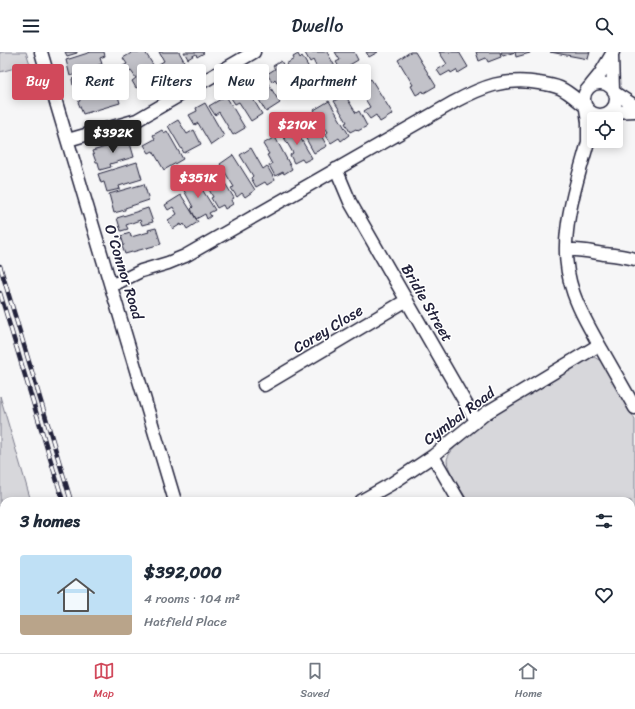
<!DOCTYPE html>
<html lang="en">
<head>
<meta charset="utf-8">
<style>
  :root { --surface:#fff; --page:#f2f2f3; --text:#1f2937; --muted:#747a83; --line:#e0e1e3; --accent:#d1495b }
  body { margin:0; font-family:Sriracha,sans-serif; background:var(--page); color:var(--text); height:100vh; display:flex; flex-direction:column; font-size:15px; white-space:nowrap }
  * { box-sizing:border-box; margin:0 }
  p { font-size:13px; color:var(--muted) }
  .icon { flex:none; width:22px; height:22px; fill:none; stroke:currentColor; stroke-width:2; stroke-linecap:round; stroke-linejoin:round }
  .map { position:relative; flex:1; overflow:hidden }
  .panel { position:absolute; left:0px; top:445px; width:635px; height:156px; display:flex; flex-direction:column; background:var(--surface); border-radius:12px 12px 0 0; box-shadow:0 2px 10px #0003 }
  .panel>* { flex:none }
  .top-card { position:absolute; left:12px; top:12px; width:400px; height:36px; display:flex; gap:8px }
  .fabs { position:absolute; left:587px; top:60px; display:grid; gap:8px }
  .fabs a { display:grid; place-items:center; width:36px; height:36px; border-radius:4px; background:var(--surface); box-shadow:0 2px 10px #0003; font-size:20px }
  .price { position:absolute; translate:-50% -34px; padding:0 9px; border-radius:4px; background:var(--accent); color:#fff; font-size:13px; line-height:26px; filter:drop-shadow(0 1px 2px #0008) }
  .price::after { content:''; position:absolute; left:50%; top:24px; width:12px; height:9px; margin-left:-6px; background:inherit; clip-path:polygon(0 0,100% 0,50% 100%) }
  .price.selected { background:#222; color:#fff }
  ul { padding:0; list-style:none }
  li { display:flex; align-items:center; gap:12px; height:100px; padding:0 20px }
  li span { display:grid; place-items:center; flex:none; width:112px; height:80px; border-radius:4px; color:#555 }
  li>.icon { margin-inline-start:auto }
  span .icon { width:48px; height:48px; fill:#fffc; stroke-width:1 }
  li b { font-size:17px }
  h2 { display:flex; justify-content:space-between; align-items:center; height:48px; padding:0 20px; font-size:17px }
  .pill { padding:0 14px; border-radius:4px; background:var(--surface); box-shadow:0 2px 10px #0003; font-size:14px; line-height:36px }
  .pill.selected { background:var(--accent); color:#fff }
  header { display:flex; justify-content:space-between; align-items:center; height:52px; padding:0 20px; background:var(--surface); font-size:18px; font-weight:600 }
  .tabs { display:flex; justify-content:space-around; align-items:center; height:56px; border-top:1px solid var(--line); background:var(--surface); font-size:11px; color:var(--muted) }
  .tabs a { display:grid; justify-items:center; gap:2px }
  .tabs .selected { color:var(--accent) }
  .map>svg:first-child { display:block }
</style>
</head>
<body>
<header><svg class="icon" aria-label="menu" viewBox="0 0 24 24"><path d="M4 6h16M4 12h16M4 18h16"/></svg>Dwello<svg class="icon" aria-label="search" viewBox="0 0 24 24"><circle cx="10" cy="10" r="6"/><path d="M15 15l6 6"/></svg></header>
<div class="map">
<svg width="635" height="601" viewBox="0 0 635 601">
  <rect width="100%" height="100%" fill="#f6f6f7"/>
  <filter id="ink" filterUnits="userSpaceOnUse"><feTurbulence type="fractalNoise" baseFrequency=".025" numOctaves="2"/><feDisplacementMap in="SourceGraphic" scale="8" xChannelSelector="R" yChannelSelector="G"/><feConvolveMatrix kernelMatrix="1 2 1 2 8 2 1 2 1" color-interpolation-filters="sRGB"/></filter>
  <g filter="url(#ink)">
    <path fill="#d7d7db" stroke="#7c7c8b" d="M0 0H26L30 12 0 20Z
      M594 305 601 309 635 368V601H556L553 597H631V449H468C462 439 448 420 447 409 446 387 566 319 588 306Z
      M0 344 31 449H4V592L0 583Z
      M6 597H74L75 601H8Z"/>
    <path fill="#c2c2c9" stroke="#22223b" d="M65 0H77V1L67 4Z
      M91 0H104L105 4 100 6 102 12 83 18 84 20 70 24 66 8Z
      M133 0H145L160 24 156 27 157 29 153 31 154 34 148 38 144 31 136 36 132 29 136 26 131 19 126 22 121 15 127 12 123 6Z
      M159 0H179L184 9 179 12 181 16 175 19 172 15 164 20 159 12 164 9Z
      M184 0H203L204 1 197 5 196 2 188 7Z
      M307 0H327L338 20 320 30 315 22 319 20 313 8 310 10 305 1Z
      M335 0H354L358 8 341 18 336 10 340 8Z
      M366 0H378L369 5Z
      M410 0H415L436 34 424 41 423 39 416 43 411 34 413 33 398 8Z
      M439 0H459L468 15 458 21 456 18 451 21 450 19 441 24 437 18 447 12Z
      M476 0H500L501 5 488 10 486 6 479 9Z
      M501 0H530V1L516 5 515 0 503 4Z
      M550 0H590L588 7Z
      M298 2 300 6 302 4 318 31 305 39 296 25 294 26 286 12 294 7 293 5Z
      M281 9 299 40 287 47 275 27 272 30 267 22 275 17 273 14Z
      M106 16 110 29 78 39 76 32 73 33 72 27 78 25 77 22 87 19 88 21Z
      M257 23 258 26 263 23 280 51 266 60 254 39 253 40 248 32 255 28 254 25Z
      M371 27 393 62 380 70 376 63 370 67 364 59 370 55 362 42 358 44 354 38Z
      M240 32 241 34 244 32 262 62 251 69 239 50 235 52 229 43 237 38 235 35Z
      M115 34 120 51 83 62 78 50 80 49 78 39 90 36 91 41Z
      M345 43 356 61 359 59 367 74 358 79 356 77 350 80 345 71 347 70 334 49Z
      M226 44 245 76 233 83 219 60 215 63 209 54Z
      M329 49 349 83 341 89 339 86 331 91 325 82 328 80 314 58Z
      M205 51 224 84 211 93 198 71 195 73 189 63 197 59 196 56Z
      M178 68 187 82 194 78 201 92 184 101 168 74Z
      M310 70 317 81 319 80 327 94 314 101 300 76Z
      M294 75 312 106 304 110 302 107 294 111 290 103 293 101 282 82Z
      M162 78 164 81 167 79 183 107 164 118 153 99 149 101 144 93 155 87 153 83Z
      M275 85 292 117 284 122 283 120 275 124 269 113 272 112 267 103 269 102 263 92Z
      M129 88 134 105 110 112 111 115 100 118 98 110H96L92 99Z
      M251 96 263 117 267 114 275 128 267 133 265 130 256 135 251 126 253 124 240 103Z
      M233 103 255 138 245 145 242 141 237 145 231 136 234 135 220 112Z
      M137 110 142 127 119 134 120 137 107 140 104 130 101 131 98 122Z
      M217 118 234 146 231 148 233 152 225 157 223 153 217 156 211 146 213 145 203 126Z
      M195 126 215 158 209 161 211 164 207 167 205 162 196 167 191 157 193 155 181 133Z
      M144 132 149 148 125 156V158L114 161 109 142Z
      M181 143 198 170 187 177 184 172 182 174 181 172 173 177 168 168 177 162 173 155 168 158 165 153Z
      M148 156 153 170 142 173 140 168 126 173 128 177 121 179 117 166Z
      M156 176 161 192 125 202 122 194 124 193 121 184 130 181 131 185 149 180 148 178Z"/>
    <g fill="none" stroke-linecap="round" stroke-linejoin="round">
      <g stroke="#22223b" stroke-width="15">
        <path id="minor" d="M41 0 175 449
          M612 3 613 38
          M584 47a16 16 0 1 1 32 0a16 16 0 1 1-32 0Z
          M591 33 600 22 613 0
          M615 41 635 54
          M586 57 588 70V90
          M611 60 635 59
          M594 81 588 90C580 119 570 149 567 179 561 227 579 258 602 298 613 317 624 337 635 356
          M68 88 137 68 254 0
          M336 117 350 150 469 357 476 368
          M566 198C579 197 591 200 604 202 614 203 624 204 635 207
          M111 234 141 219 168 211 185 204 454 50C482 35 506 25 539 31 546 32 553 33 560 36 569 40 577 48 585 54
          M264 333 407 248
          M433 404 459 449
          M361 449 391 432 433 404 486 361 599 293
          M218 597 219 601
          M544 597 546 601
          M389 601 396 597"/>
      </g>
      <use href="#minor" stroke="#fff" stroke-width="12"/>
      <g stroke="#22223b" stroke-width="4.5">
        <path id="rail" d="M0 214 71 449
          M0 241 63 449
          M107 597 108 601
          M114 597 115 601"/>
      </g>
      <use href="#rail" stroke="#fff" stroke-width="3" stroke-dasharray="9" stroke-linecap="butt"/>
    </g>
  </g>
  <g text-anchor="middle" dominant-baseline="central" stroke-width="3" stroke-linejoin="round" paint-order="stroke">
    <g font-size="15" fill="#22223b" stroke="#fff">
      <text transform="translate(124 220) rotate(73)">O'Connor Road</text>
      <text transform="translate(427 251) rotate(60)">Bridie Street</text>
      <text transform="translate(328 277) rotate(-31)">Corey Close</text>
      <text transform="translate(459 364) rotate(-37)">Cymbal Road</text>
    </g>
  </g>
</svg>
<div class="fabs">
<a><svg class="icon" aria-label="locate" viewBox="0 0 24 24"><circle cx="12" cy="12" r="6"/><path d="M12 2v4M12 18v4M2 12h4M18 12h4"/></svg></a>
</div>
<b class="price" style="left:297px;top:94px">$210K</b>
<b class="price selected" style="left:113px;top:102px">$392K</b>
<b class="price" style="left:198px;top:147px">$351K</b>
<div class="top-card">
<a class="pill selected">Buy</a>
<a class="pill">Rent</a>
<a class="pill">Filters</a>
<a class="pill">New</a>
<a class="pill">Apartment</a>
</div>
<section class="panel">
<h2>3 homes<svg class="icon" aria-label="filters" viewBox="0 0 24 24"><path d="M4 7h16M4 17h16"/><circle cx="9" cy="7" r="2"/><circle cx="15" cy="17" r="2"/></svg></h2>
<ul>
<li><span style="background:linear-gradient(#bfe0f5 75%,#b9a48a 0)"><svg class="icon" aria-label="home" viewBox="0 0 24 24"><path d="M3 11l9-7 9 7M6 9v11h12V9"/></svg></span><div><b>$392,000</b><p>4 rooms · 104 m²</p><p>Hatfield Place</p></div><svg class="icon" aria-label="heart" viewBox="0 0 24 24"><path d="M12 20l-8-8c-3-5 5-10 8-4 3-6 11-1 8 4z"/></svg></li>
</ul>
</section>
</div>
<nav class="tabs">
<a class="selected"><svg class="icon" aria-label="map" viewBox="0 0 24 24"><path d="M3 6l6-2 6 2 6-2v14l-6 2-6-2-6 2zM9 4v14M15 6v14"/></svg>Map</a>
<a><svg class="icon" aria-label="saved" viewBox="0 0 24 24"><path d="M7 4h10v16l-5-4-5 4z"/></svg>Saved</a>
<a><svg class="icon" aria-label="home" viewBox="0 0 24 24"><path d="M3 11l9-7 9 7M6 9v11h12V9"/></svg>Home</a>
</nav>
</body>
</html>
